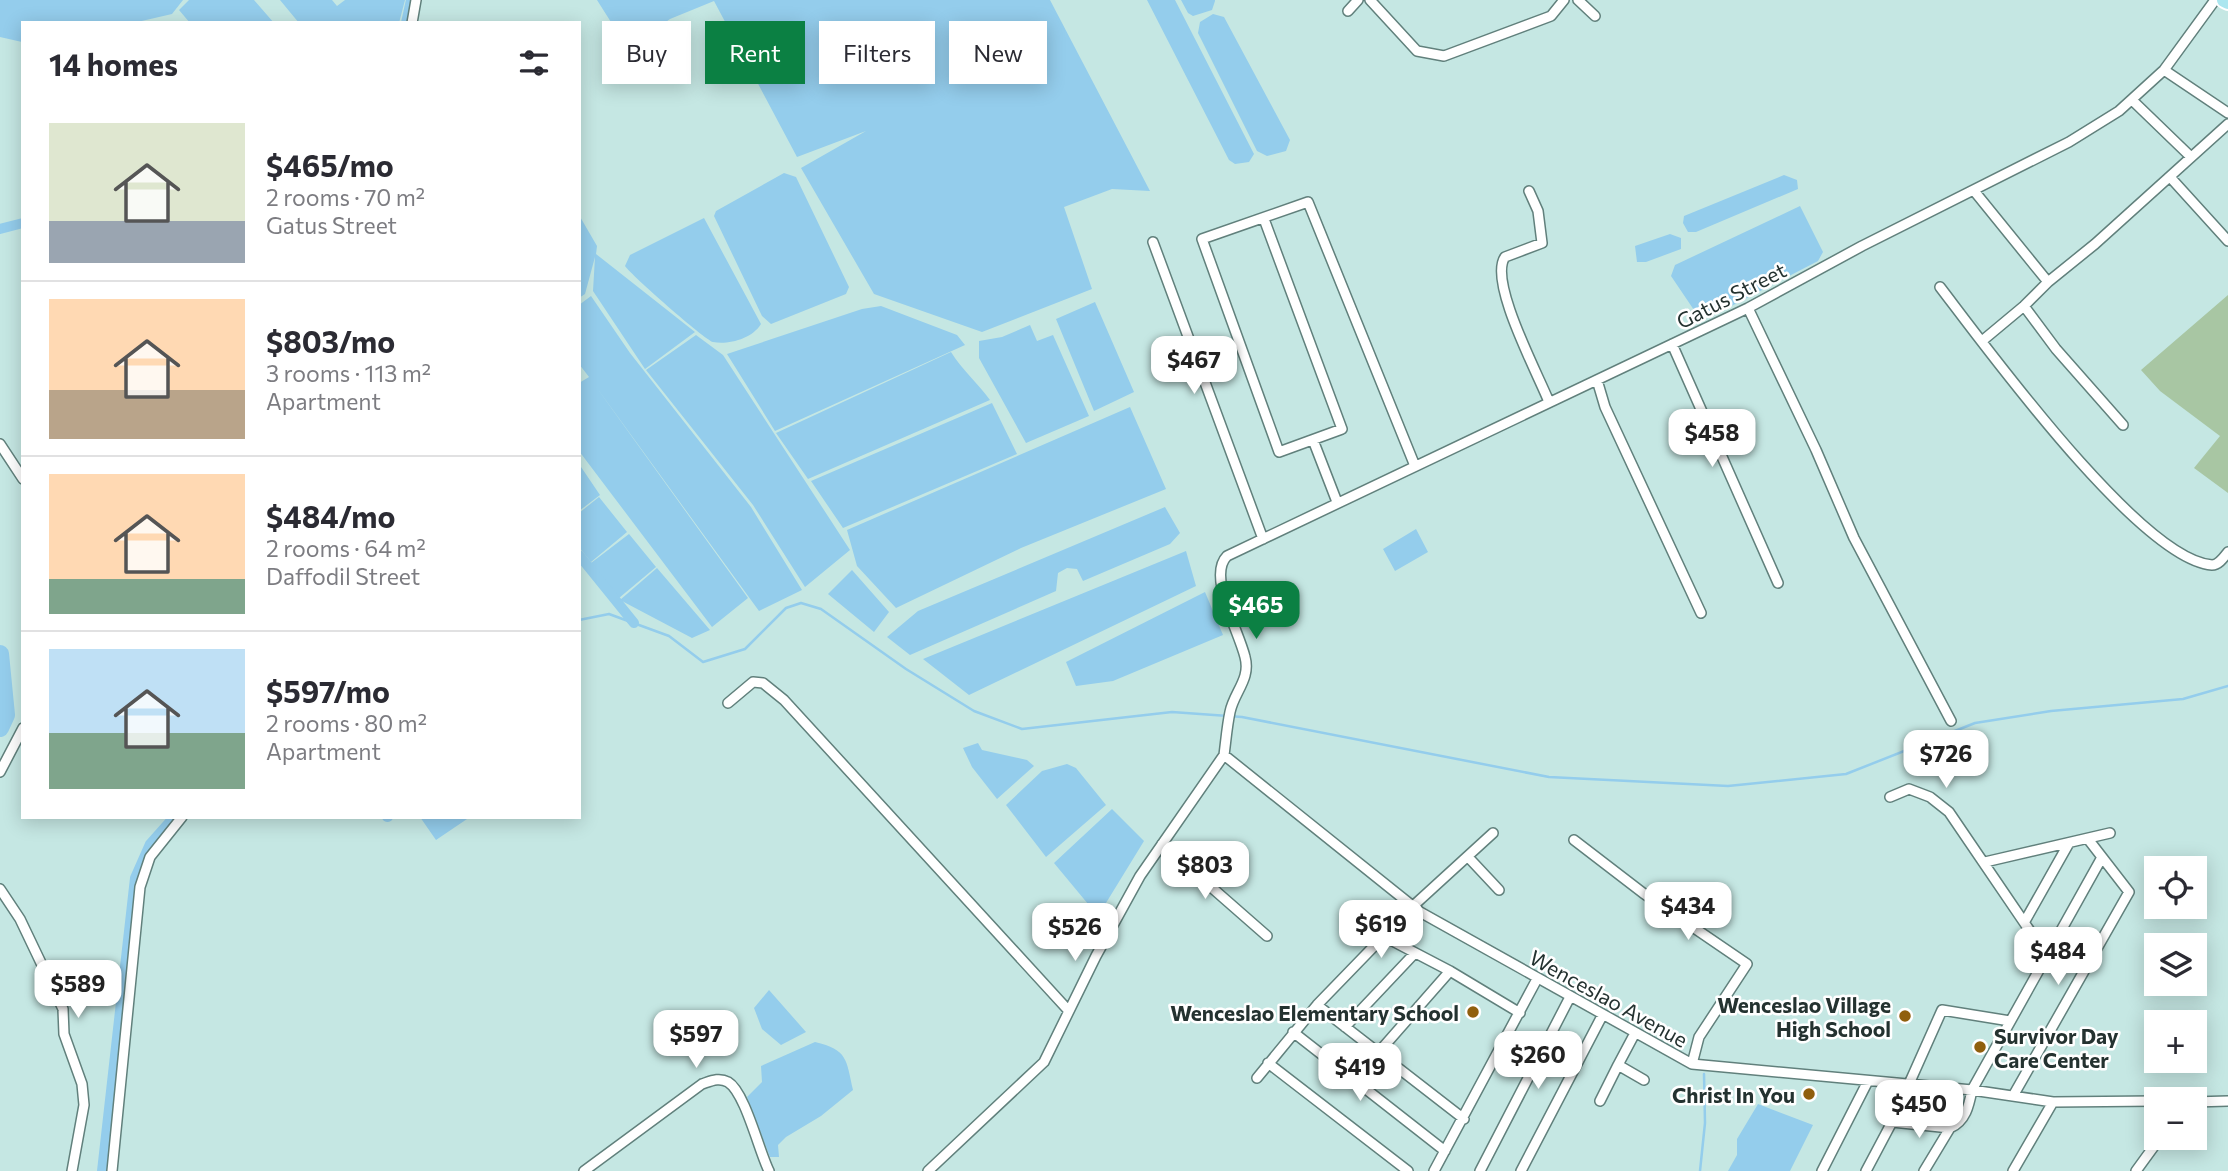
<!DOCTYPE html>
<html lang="en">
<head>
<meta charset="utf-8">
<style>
  :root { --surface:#fff; --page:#f7f7f7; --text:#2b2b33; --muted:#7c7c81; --line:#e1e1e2; --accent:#0b8043 }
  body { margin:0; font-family:Commissioner,sans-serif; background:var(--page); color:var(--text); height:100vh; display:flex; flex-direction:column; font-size:26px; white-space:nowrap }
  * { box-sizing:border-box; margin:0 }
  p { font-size:23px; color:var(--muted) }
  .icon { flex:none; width:38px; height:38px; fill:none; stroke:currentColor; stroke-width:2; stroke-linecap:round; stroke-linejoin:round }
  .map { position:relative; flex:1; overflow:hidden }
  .panel { position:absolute; left:21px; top:21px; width:560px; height:798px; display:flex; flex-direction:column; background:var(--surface); border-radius:0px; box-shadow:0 4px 18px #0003 }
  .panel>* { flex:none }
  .hud { position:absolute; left:602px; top:21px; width:665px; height:63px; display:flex; gap:14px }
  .fabs { position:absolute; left:2144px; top:856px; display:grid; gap:14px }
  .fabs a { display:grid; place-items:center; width:63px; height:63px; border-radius:0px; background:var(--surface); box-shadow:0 4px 18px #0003; font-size:35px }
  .price { position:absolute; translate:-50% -60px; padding:0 16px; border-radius:14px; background:#fff; color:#222; font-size:23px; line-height:46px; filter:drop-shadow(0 2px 4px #0008) }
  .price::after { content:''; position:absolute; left:50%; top:42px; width:21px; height:16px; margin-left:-10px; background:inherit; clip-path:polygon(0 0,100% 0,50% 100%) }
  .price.selected { background:var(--accent); color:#fff }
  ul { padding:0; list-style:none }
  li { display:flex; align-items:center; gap:21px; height:175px; padding:0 28px }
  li+li { border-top:2px solid var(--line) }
  li span { display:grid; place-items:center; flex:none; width:196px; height:140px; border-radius:0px; color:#555 }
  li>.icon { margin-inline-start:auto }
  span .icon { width:84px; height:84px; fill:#fffc; stroke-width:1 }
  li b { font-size:30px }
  h2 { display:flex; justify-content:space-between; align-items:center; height:84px; padding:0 28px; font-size:30px }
  .tag { padding:0 24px; border-radius:0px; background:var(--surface); box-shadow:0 4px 18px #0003; font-size:24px; line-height:63px }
  .tag.selected { background:var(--accent); color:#fff }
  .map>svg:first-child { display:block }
</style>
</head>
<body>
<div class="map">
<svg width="2228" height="1171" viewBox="0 0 2228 1171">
  <rect width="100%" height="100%" fill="#c5e7e3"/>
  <path fill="#a8c6a3" d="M2228 295V493L2194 468 2220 436 2160 391 2141 370Z"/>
  <path fill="#94cdec" d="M0 0H183L172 14 133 23H23L22 42 0 37Z
    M189 0H254L274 23H190L179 10Z
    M280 0H332L337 6 345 0H405L399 23H299Z
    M597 0H1050L1150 191 1112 189 1064 207 1092 289 982 332 874 294 801 168 866 131 797 157 714 1 670 19 628 49Z
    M1147 0H1175L1254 154 1249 162 1235 164 1229 160Z
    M1181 0H1215V1L1212 10 1193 16 1188 13Z
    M1213 14 1224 17 1290 140 1286 151 1267 156 1257 151 1198 33 1200 22Z
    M784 173 796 177 849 287 846 294 771 324 762 316 714 216 716 211Z
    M1784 175 1797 180 1798 189 1696 232H1688L1683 223 1684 216Z
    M1800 206 1823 252 1818 261 1710 317 1696 313 1671 276 1675 265Z
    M579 215 597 246 596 254 695 332 645 369 593 291 595 257 585 294 579 298Z
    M704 218 761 324C752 339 728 345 713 342 705 340 631 275 625 266L630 255Z
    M1670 234 1681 238V249L1646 262H1637L1635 246Z
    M591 296 630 353 751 507 802 590 759 611 594 384 748 598 712 627 579 451V383L589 377 579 364V305Z
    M1095 302 1134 392 1094 411 1056 319Z
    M881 306 957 335 965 345 775 431 727 354 862 309Z
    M1030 325 1037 341 1053 335 1089 416 1026 443 979 358V341L1002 337Z
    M696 335 723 355 850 550 805 587 753 505 646 370Z
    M951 352C962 370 977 382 990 400L808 479 776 433Z
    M992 403 1017 454 843 528 811 481Z
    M1130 407 1166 489 1021 548 896 608 857 566 847 530Z
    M579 464 600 495 579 511Z
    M599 497 627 532 591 562 579 547V513Z
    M1165 507 1180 533 1170 544 1083 581 1077 569 1067 568 1058 573 1056 591 910 655 887 637 918 611Z
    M1416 529 1428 552 1395 571 1383 549Z
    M629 534 656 567 619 598 591 563Z
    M1186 551 1196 586 969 695 923 659Z
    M657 568 710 630 692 638 620 600Z
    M852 570 889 612 874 632 828 594Z
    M1205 592 1223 635 1113 681 1076 686 1066 662Z
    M978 743 982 750 1027 760 1034 766 997 799 972 767 963 748Z
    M1067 764 1076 768 1106 805 1046 857 1006 805 1042 771Z
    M1112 809 1144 841 1098 916 1054 863Z
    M420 817H470L436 840Z
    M769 990 806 1032 781 1045 762 1029 754 1008Z
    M815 1042C848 1050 846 1059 853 1090L821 1116 786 1137 778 1145 779 1157H770L747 1097 762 1082 761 1066Z
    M1758 1104 1813 1125 1790 1171H1728L1737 1155V1139Z"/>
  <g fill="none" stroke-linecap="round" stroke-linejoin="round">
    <path stroke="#94cdec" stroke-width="2.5" d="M579 620 609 614 669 636 703 662 745 649 786 608 801 603 821 609 906 669 974 711 1022 729 1172 712 1242 717 1549 777 1728 786 1846 774 1975 723 2051 711 2183 699 2228 686
      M1700 1171 1705 1123 1704 1074"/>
    <path stroke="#94cdec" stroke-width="10" d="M406 23 411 0
      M0 229 23 223
      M579 555 634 623
      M387 817H388
      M102 1171 135 878 150 844 174 817"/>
    <path stroke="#94cdec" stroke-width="18" d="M0 654 6 715 0 728"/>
    <g stroke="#61807c" stroke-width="12">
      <path id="minor" d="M1370 0 1417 51 1444 56 1551 16 1564 0
        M1578 0 1595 16
        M1348 11 1358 0
        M412 23 416 0
        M2164 70 2228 113
        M2132 100 2191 157
        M2170 177 2228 241
        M1529 191 1538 211 1542 243 1505 257C1488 281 1538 374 1549 402
        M1975 192 2048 282 2095 244 2228 124
        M1264 219 1342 429 1279 452 1202 239 1308 202 1415 466
        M1153 242 1263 539
        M1940 287C1986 347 2141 560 2212 565 2219 565 2224 557 2228 552
        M2024 306 2056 349 2123 425
        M1748 308 1816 450 1854 538 1951 721
        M1982 341 2024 306 2048 282
        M1672 344 1778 583
        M1597 380 1605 407 1701 613
        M1313 440 1337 502
        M0 444 23 479
        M728 703 753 682 763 683 784 700 1068 1010
        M0 772 23 728
        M1890 797 1909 789 1930 797 1949 812 2047 956
        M1574 840 1643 893 1747 964 1699 1037 1692 1064
        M1162 844 1267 936
        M1469 858 1499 890
        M1985 862 2110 833
        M0 889 20 919 63 1009 64 1034 82 1084 84 1105 72 1171
        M2025 921 2069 843
        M1383 936 1450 971 1520 1013
        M1317 1005 1464 1119
        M1345 1027 1414 954
        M1293 1032 1445 1151
        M1635 1033 1618 1065 1644 1080
        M1378 1053 1450 971
        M1268 1063 1408 1171
        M1257 1078 1317 1005 1412 907 1493 833
        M2013 1096 2129 892 2088 839
        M1600 1101 1618 1065
        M2156 1101 2053 1102 1972 1090 1692 1064 1420 912 1224 755C1226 740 1227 726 1230 712 1234 692 1251 679 1245 657 1239 631 1207 576 1227 556L1748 308 1862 246 2069 142 2119 111 2164 70 2215 0
        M2194 1102 2228 1101
        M1892 1122 1950 1128
        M112 1171 140 887 150 857 182 817
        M584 1171 702 1084C711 1081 719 1077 728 1082 745 1092 759 1151 769 1171
        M928 1171 1044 1062 1096 956 1140 876 1224 755
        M1434 1171 1537 979
        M1480 1171 1570 997
        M1521 1171 1602 1016
        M1822 1171 1868 1081
        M1866 1171 1892 1122 1942 1010 2010 1021
        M1924 1171 1950 1128C1966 1121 1969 1105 1972 1090L2101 859
        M2013 1171 2053 1102
        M2136 1171 2160 1138"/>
    </g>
    <g stroke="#fff" stroke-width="18">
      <path id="primary" d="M2224 0 2228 2"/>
    </g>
    <use href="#minor" stroke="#fff" stroke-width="9"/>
    <use href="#primary" stroke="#abe6ef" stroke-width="14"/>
  </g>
  <g fill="#905f0d" stroke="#fff" stroke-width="2.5">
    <circle cx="1473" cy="1012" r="7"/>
    <circle cx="1905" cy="1016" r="7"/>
    <circle cx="1980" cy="1047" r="7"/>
    <circle cx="1809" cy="1094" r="7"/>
  </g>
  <g text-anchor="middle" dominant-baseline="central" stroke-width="5" stroke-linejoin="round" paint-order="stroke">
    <g font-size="21" fill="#243230" stroke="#fff">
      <text transform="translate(1731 295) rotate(-27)">Gatus Street</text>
      <text transform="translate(1609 998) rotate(29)">Wenceslao Avenue</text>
    </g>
    <g font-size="21" font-weight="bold" fill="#243230" stroke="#fff" text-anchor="end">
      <text x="1891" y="1004">Wenceslao Village<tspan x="1891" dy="24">High School</tspan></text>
      <text x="1459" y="1012">Wenceslao Elementary School</text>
      <text x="1994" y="1035" text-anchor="start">Survivor Day<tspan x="1994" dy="24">Care Center</tspan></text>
      <text x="1795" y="1094">Christ In You</text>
    </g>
  </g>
</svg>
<div class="fabs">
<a><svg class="icon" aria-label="locate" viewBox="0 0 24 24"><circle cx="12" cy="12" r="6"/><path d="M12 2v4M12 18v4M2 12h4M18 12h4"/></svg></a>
<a><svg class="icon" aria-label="layers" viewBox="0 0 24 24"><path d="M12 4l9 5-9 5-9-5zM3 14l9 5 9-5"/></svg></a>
<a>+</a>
<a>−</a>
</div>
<b class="price" style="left:1194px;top:396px">$467</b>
<b class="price" style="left:1712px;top:469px">$458</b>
<b class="price selected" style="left:1256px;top:641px">$465</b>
<b class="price" style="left:1946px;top:790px">$726</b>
<b class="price" style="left:1205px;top:901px">$803</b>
<b class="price" style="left:1688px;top:942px">$434</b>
<b class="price" style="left:1381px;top:960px">$619</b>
<b class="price" style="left:1075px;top:963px">$526</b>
<b class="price" style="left:2058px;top:987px">$484</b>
<b class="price" style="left:78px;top:1020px">$589</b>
<b class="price" style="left:696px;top:1070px">$597</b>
<b class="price" style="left:1538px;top:1091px">$260</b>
<b class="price" style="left:1360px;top:1103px">$419</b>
<b class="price" style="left:1919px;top:1140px">$450</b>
<div class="hud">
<a class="tag">Buy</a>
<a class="tag selected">Rent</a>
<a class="tag">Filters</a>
<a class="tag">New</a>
</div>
<section class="panel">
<h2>14 homes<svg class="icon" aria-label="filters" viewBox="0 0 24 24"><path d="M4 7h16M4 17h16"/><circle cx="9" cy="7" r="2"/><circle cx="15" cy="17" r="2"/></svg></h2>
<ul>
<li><span style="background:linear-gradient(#dfe7d0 70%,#9aa5b1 0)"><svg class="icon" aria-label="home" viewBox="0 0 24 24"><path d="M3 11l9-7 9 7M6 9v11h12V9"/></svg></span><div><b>$465/mo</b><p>2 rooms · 70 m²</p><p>Gatus Street</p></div></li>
<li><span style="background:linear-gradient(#ffd9b3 65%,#b9a48a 0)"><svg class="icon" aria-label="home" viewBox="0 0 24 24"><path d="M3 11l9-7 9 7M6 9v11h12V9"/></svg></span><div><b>$803/mo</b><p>3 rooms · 113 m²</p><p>Apartment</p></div></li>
<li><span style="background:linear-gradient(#ffd9b3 75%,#7fa58c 0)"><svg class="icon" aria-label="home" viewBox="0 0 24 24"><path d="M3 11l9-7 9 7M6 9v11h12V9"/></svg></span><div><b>$484/mo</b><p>2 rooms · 64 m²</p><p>Daffodil Street</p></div></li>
<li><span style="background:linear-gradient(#bfe0f5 60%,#7fa58c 0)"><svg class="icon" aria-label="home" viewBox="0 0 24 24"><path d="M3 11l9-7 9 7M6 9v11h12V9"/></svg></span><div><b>$597/mo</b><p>2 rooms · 80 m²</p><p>Apartment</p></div></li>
</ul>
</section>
</div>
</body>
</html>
